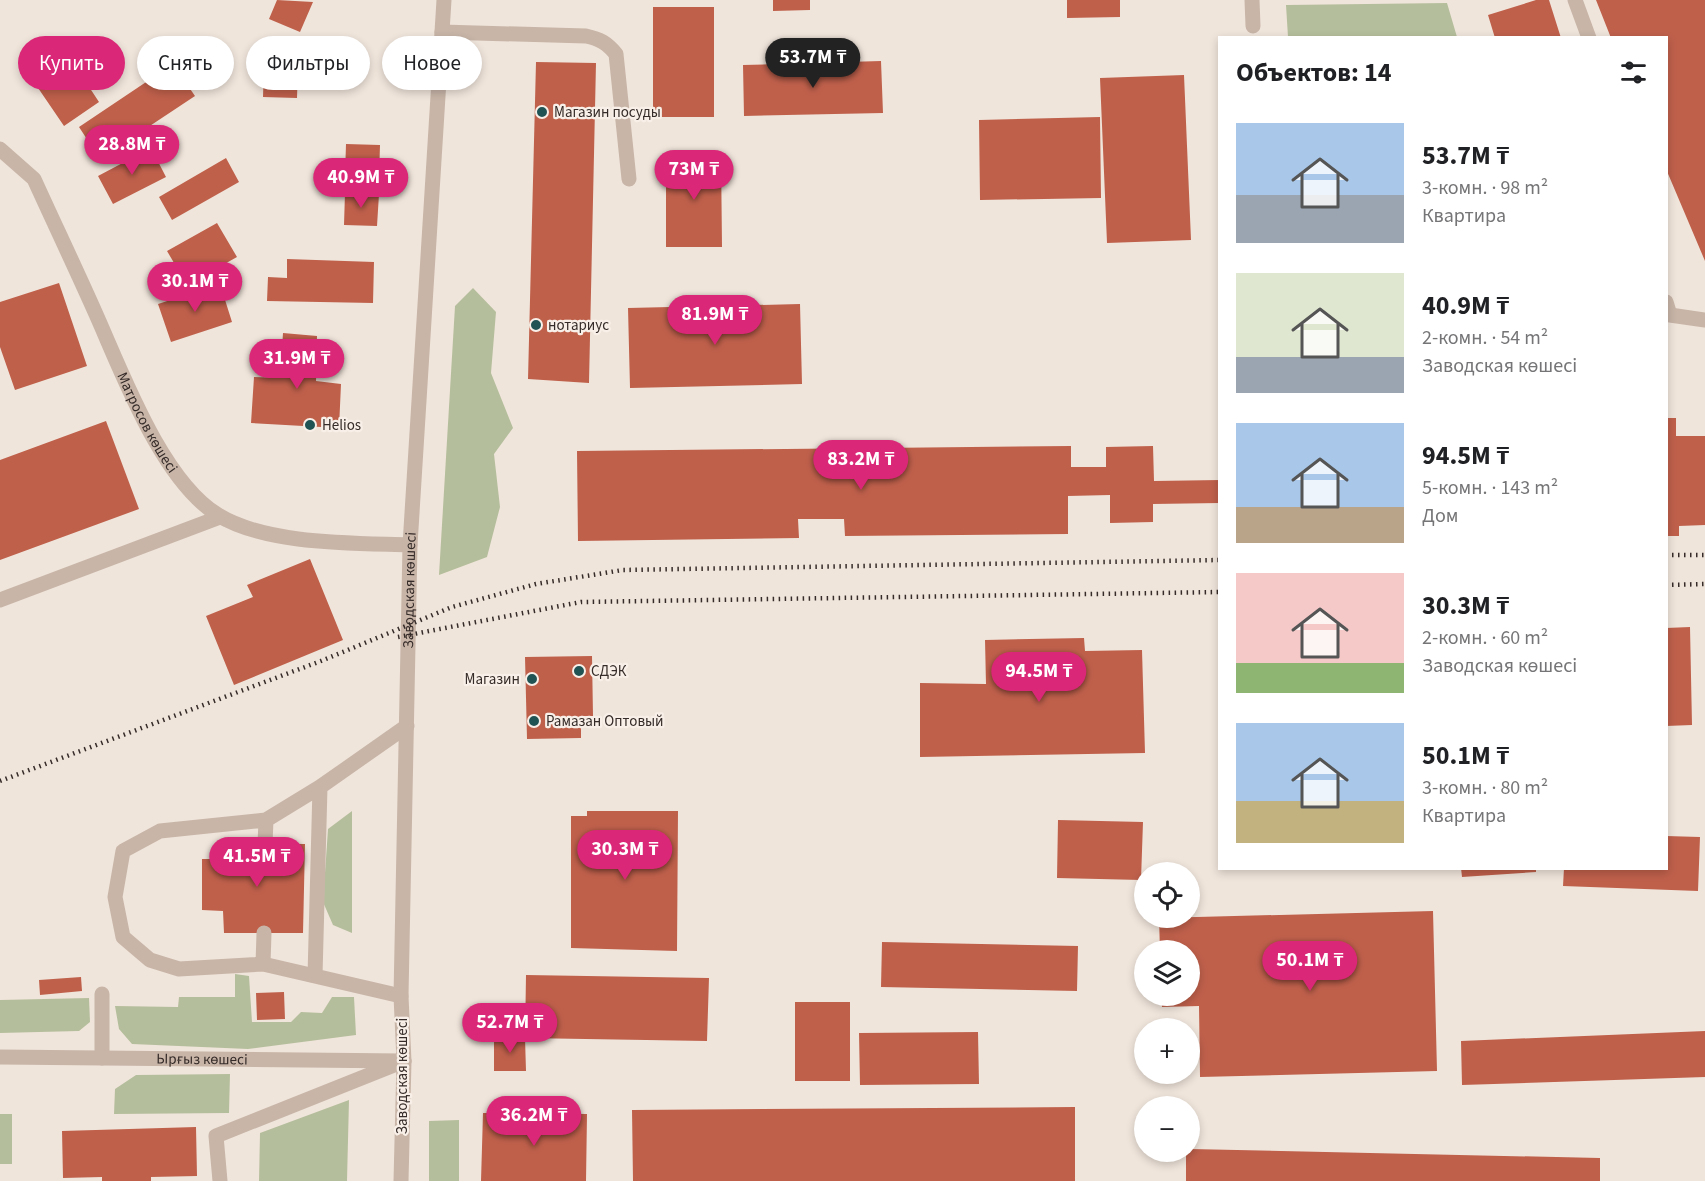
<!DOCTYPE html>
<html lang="ru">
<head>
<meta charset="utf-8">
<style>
  :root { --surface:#fff; --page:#f6f6f6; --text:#202124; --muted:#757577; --accent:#db2777 }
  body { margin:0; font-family:"Source Sans 3",sans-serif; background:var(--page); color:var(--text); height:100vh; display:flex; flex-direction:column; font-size:22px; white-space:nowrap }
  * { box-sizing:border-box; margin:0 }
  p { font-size:20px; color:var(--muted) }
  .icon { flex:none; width:33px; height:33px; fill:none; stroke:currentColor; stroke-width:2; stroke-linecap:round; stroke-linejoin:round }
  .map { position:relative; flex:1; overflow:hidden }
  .drawer { position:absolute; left:1218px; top:36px; width:450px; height:834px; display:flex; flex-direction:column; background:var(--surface); border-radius:0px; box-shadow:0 3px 9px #0003 }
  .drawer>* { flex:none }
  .banner { position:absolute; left:18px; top:36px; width:570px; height:54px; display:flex; gap:12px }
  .fabs { position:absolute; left:1134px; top:862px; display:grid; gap:12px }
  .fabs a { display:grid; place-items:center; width:66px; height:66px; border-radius:50%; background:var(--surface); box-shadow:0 3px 9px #0003; font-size:30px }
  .price { position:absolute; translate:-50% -51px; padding:0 14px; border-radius:21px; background:var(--accent); color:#fff; font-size:20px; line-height:39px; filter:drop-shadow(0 2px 3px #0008) }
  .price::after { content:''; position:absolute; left:50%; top:36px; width:18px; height:14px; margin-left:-9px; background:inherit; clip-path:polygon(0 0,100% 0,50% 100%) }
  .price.current { background:#222; color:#fff }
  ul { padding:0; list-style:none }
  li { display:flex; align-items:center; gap:18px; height:150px; padding:0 18px }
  li span { display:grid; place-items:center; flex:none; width:168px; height:120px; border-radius:0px; color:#555 }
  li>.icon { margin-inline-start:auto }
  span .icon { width:72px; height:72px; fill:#fffc; stroke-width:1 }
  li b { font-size:26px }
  h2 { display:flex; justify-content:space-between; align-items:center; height:72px; padding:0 18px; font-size:26px }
  .chip { padding:0 21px; border-radius:27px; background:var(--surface); box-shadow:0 3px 9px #0003; font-size:21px; line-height:54px }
  .chip.current { background:var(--accent); color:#fff }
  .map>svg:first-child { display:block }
</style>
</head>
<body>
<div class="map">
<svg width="1705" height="1181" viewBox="0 0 1705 1181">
  <rect width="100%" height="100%" fill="#f0e5db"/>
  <path fill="#b5be9c" d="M1447 3 1457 37H1288L1286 5Z
    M473 288 496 312 491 373 513 428 494 454 500 507 487 557 439 575 455 306Z
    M352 811V933L333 925 323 902 328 829Z
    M235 974 249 976 252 1022H291L301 1012 322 1013 332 997H354L356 1035 248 1049 132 1044 119 1029 115 1006 178 1007 179 997H235Z
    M89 998 90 1022 79 1031 0 1033V1000Z
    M230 1074 229 1113 114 1114 115 1089 136 1075Z
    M349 1100 347 1181H259L260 1133Z
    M0 1114H12V1164H0Z
    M459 1120V1181H429V1121Z"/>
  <path fill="#bf604b" d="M277 0 313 2 300 32 269 19Z
    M773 0H810V10L773 11Z
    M1067 0H1120V17L1067 18Z
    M1536 0H1549L1561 38H1495L1488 15Z
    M1596 0H1705V261L1666 169V38H1611Z
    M653 7H714V117H653Z
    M70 58 99 102 64 126 34 82Z
    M881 61 883 113 744 116 743 65Z
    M536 62 596 63 589 383 528 379Z
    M173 64 195 96 100 159 79 127Z
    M264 64 298 66 297 98 263 97Z
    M1184 75 1191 240 1107 243 1100 78Z
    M1100 117 1101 198 980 200 979 120Z
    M346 144 380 145 379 178 345 176Z
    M151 148 166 177 113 204 98 176Z
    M666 154H721L722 247H666Z
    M226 158 239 182 172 220 159 197Z
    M345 193 379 194 377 226 344 225Z
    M217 223 237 257 187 285 167 251Z
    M287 259 374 262 373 303 267 301 268 277 287 278Z
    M59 283 87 366 15 390 0 347V302Z
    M220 284 232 322 171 342 158 304Z
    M800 304 802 384 630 388 628 308Z
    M283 333 317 336 316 381 341 384 339 428 251 423 254 377 280 378Z
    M1666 418H1676V436H1705V525L1679 526V536H1666Z
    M106 421 139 509 0 560V460Z
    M1071 446V467H1106V447L1153 446 1154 481 1220 480V503L1153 504V522L1110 523V495L1068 496V534L845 536 844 519H798L799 538 578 541 577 451Z
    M310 559 343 640 234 685 206 616 253 597 247 585Z
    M1690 627 1692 725 1666 726V628Z
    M1084 638 1085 651 1142 650 1145 753 920 757V683L986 684 985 640Z
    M592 656 593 716H581V738L527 739 525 657Z
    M587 811H678L677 951 571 948V816H587Z
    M1058 820 1143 822 1141 880 1057 878Z
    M1666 836 1700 837 1698 891 1563 886 1564 868H1666Z
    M223 843 305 844 303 933H224L223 911 202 910V859H222Z
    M1461 868H1536V872L1462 877Z
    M1433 911 1437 1071 1200 1077 1199 1006 1162 1007 1161 996H1190V951H1160L1159 918Z
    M882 942 1078 946 1077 991 881 987Z
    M526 975 709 978 707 1041 525 1038Z
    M81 977 82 991 40 995 39 980Z
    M284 992 285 1019 257 1020 256 993Z
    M795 1002H850V1081H795Z
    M1705 1031V1077L1462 1085 1461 1041Z
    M978 1032 979 1084 860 1085 859 1033Z
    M494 1037 525 1038 526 1071H494Z
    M1075 1107V1181H633L632 1110Z
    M483 1113 587 1114 586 1181H481Z
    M196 1127 197 1176 151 1177V1181H102V1177L63 1178 62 1131Z
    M1190 1149 1600 1158V1181H1186V1152H1190Z"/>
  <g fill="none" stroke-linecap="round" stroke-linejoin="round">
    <path stroke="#c8b5a8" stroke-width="15" d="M1575 0 1589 38
      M442 32 586 36C600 39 607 43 616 54L629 179
      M1666 302 1670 315 1705 320
      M0 600 220 517
      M265 844 266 820 320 787 407 726
      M264 933 263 964 401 996
      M263 964 179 969 150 960 123 937 115 897 123 851 160 831 266 820
      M315 976 320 787
      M102 1058V994
      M220 1181 216 1136 404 1061"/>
    <g stroke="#c8b5a8" stroke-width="15">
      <path d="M1252 0 1253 26"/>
      <path id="s1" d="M0 149 34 179C54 223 75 267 95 312 122 372 161 480 218 515 267 545 354 543 410 545"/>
      <path id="s2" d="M0 1057 404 1061"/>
    </g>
    <path stroke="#c8b5a8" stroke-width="15" id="s3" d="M401 1181 404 1061 401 996 410 545 444 0"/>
    <path stroke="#352b28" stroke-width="4.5" stroke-dasharray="1.5 4.5" stroke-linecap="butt" d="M1666 555H1705
      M1666 585 1705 584
      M398 637 581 602 1220 592
      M0 781 321 661 452 607 536 584 623 570 1220 560"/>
  </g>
  <g fill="#205354" stroke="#f8f0e8" stroke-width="2">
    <circle cx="542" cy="112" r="6"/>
    <circle cx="536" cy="325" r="6"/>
    <circle cx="310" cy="425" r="6"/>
    <circle cx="579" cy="671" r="6"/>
    <circle cx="532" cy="679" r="6"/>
    <circle cx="534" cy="721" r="6"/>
  </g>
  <g text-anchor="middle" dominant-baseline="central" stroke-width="4.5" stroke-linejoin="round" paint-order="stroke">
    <g font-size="15" fill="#352b28" stroke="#f8f0e8" text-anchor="start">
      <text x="554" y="112">Магазин посуды</text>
      <text x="548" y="325">нотариус</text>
      <text x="322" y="425">Helios</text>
      <text x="591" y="671">СДЭК</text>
      <text x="520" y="679" text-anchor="end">Магазин</text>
      <text x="546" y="721">Рамазан Оптовый</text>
    </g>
    <g font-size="15" fill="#352b28" stroke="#f8f0e8">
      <text stroke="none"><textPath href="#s1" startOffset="314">Матросов көшесі</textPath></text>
      <text stroke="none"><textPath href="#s3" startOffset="591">Заводская көшесі</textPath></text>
      <text stroke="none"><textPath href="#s2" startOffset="202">Ырғыз көшесі</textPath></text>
      <text transform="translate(402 1076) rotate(-90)">Заводская көшесі</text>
    </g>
  </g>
</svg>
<div class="fabs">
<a><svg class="icon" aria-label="locate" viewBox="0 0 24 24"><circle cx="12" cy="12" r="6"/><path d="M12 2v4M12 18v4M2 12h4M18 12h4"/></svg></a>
<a><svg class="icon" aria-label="layers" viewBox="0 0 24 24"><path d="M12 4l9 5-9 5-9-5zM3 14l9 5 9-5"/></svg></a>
<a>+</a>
<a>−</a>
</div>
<b class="price current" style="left:813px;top:89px">53.7M ₸</b>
<b class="price" style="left:132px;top:176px">28.8M ₸</b>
<b class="price" style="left:694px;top:201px">73M ₸</b>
<b class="price" style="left:361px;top:209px">40.9M ₸</b>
<b class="price" style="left:195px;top:313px">30.1M ₸</b>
<b class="price" style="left:715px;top:346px">81.9M ₸</b>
<b class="price" style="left:297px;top:390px">31.9M ₸</b>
<b class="price" style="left:861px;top:491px">83.2M ₸</b>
<b class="price" style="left:1039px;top:703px">94.5M ₸</b>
<b class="price" style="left:625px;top:881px">30.3M ₸</b>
<b class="price" style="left:257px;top:888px">41.5M ₸</b>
<b class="price" style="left:1310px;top:992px">50.1M ₸</b>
<b class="price" style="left:510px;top:1054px">52.7M ₸</b>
<b class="price" style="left:534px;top:1147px">36.2M ₸</b>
<div class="banner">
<a class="chip current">Купить</a>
<a class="chip">Снять</a>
<a class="chip">Фильтры</a>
<a class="chip">Новое</a>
</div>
<section class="drawer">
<h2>Объектов: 14<svg class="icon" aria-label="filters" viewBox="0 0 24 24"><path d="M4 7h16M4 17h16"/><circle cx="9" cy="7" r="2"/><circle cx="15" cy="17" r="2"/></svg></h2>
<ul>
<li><span style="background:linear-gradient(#a9c7e8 60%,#9aa5b1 0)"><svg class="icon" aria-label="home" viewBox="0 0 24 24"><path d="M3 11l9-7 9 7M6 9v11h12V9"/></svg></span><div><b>53.7M ₸</b><p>3-комн. · 98 m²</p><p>Квартира</p></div></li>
<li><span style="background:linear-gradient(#dfe7d0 70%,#9aa5b1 0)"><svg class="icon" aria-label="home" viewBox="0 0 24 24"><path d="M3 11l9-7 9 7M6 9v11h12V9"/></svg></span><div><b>40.9M ₸</b><p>2-комн. · 54 m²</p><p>Заводская көшесі</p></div></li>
<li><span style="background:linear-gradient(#a9c7e8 70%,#b9a48a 0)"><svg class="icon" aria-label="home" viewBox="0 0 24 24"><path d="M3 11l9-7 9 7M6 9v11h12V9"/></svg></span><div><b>94.5M ₸</b><p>5-комн. · 143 m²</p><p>Дом</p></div></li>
<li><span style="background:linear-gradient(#f6c9c9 75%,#8fb573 0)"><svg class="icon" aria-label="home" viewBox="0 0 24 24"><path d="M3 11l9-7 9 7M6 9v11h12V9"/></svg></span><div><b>30.3M ₸</b><p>2-комн. · 60 m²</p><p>Заводская көшесі</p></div></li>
<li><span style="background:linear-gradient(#a9c7e8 65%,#c2b280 0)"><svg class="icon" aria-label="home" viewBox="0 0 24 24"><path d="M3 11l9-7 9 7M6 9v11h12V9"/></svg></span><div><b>50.1M ₸</b><p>3-комн. · 80 m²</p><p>Квартира</p></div></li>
</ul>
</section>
</div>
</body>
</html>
